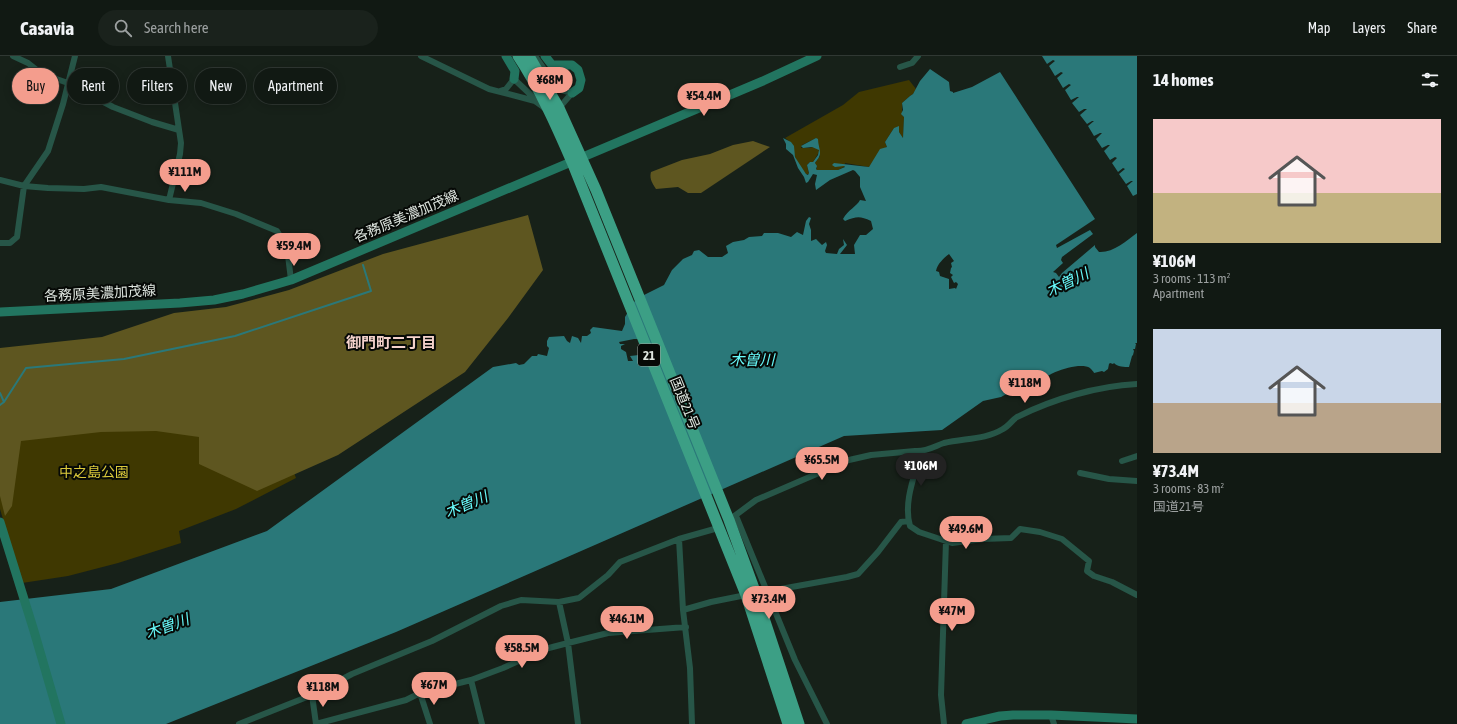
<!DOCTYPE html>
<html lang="en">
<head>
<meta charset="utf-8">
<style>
  :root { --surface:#111913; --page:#1a221c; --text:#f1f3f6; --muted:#9ca0a0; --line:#303833; --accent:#f49d8d }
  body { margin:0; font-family:"Asap Condensed","Noto Sans JP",sans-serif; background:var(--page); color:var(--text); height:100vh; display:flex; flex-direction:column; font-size:15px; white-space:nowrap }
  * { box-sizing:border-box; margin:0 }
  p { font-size:13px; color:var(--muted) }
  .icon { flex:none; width:22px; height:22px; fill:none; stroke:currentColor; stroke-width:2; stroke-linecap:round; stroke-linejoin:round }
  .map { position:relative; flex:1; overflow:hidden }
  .panel { display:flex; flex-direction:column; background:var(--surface); width:320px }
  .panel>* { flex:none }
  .top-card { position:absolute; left:12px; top:12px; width:380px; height:36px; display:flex; gap:8px }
  .price { position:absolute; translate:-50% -34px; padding:0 9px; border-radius:14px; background:var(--accent); color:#111; font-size:13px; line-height:26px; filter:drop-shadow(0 1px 2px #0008) }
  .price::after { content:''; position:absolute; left:50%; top:24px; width:12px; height:9px; margin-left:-6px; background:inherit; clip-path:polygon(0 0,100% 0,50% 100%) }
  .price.active { background:#222; color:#fff }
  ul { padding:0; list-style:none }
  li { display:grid; align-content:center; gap:8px; height:212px; padding:0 16px }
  li span { display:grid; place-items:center; height:124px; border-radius:0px; color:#555 }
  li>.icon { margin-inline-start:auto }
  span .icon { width:72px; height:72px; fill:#fffc; stroke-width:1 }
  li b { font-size:17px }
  h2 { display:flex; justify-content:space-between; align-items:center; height:48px; padding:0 16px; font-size:17px }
  .pill { padding:0 14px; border-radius:18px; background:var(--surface); box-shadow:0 2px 10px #0003,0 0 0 1px var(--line); font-size:14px; line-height:36px }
  .pill.active { background:var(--accent); color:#111 }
  header { display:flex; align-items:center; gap:24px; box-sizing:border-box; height:56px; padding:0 20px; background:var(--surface); border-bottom:1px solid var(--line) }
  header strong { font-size:19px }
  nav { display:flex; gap:22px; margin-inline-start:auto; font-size:14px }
  .search { width:280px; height:36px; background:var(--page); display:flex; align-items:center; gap:10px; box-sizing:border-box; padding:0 14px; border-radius:22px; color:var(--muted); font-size:15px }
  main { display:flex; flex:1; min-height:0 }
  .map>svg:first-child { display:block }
</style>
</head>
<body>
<header>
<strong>Casavia</strong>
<div class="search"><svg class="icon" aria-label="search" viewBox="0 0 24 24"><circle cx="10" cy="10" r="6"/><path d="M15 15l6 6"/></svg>Search here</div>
<nav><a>Map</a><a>Layers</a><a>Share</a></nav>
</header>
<main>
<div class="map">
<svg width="1137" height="668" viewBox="0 0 1137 668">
  <rect width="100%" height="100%" fill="#172119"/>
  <path fill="#3f3801" d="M909 24 916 33 913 38 910 40 902 47V59L904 61 903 82 899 76V71L894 72 885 86 887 91C878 94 875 104 869 111L845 107 844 111 838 114 818 115 816 113 817 112 815 107 820 100 819 94 816 82 802 89 801 92H810L812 91 818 92 819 96 813 106H810L807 109 809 118H806C802 113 797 107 795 101 791 91 798 91 785 82L843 49 859 36Z
    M0 347 286 395 296 422 236 453 179 475 181 487 118 507 68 520 22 527 0 453Z"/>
  <path fill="#5e5620" d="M753 85 770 91 701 137H688L678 131 656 133C653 128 649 123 651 116L682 104 710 98 733 89Z
    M528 159 543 214 508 262 465 316 338 399 257 435 199 408V381L156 375 101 376 21 385 12 450 5 460 0 440V292L102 281 174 257 226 251 289 234 383 198Z"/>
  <path fill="#2a7879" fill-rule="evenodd" d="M1042 0H1137V138L1133 140 1127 130 1133 125H1131L1126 128 1119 118 1125 113 1123 112 1118 116 1112 107 1117 102 1115 101 1110 104 1104 95 1110 89H1108L1102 92 1096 83 1102 77H1100L1094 80 1088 70 1094 65H1092L1087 68 1080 59 1087 53H1084L1079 56 1072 47 1079 41H1077L1071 44 1065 34 1071 29 1069 28 1063 32 1057 22 1063 17 1061 16 1055 20 1049 10 1055 5 1053 4 1047 8Z
    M930 13 949 26 950 35 953 36V37L972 31 1000 16 1095 163 1056 189 1057 192 1090 174 1093 178 1062 201 1061 204 1063 207 1053 216 1056 217 1059 221 1062 217 1095 189V191L1099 196C1113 197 1126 185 1137 177V287H1135L1136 288 1135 293H1133L1134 295 1133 299 1132 300 1129 311C1125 311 1117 311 1114 307L1113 308 1110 307 1109 308 1108 313 1104 316 1102 315 1094 317C1094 316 1090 312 1090 312 1079 305 1042 318 1037 330L1012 335 1001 341 983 345 942 374 844 380 396 576 166 668H0V546L111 533 267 475 493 311 516 307 519 309 524 308 532 300H537L538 298 547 300 549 292 547 290V285L549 281 564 280 567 285 570 287 572 280 578 282 581 287 582 280H587L591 277 590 274 593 271 622 275 625 268V261L636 243 664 229 672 214 683 203 692 199 694 195 699 194 708 201H722L728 197 726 190 733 186 744 184 749 181 762 180 764 177H778L791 181 797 176 803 179 806 165 809 161 811 162 809 168 811 174V185L816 183 822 189 826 186 827 189 825 195 826 197 837 198 839 193 844 189 843 183 847 189 840 198H855L854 189 860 179H866L873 173 871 165C860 160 857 160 845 165L843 163C848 154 857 150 860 144L866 145 860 131V121L855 115 853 114 830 124 816 134 815 128 817 119 813 118 808 126 806 127 804 121 798 112 793 99 786 93V88L783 82 791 86 794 90 795 101 806 118 808 119 809 117 807 109 810 106H813L818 99 819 94 812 91 803 92 801 90 816 82 818 83C818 88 820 93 820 97 820 101 817 104 815 107L817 110 816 113 817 114H838L845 111 844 110 835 111 832 109 834 107 869 111 880 93 887 91 885 86 894 72 899 70V76L903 82 904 61 901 58 903 54 902 47 910 40 913 38 920 25ZM949 198 954 205 951 207 952 211 951 212 950 217 953 219 951 221 954 227 956 226 958 228 956 233 955 232 949 233V223L940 220 939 216 936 215C937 208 944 202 949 198ZM634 283H638L643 296 639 299 630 300 633 305H628L626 296 621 293V290L625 288H620L619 286Z"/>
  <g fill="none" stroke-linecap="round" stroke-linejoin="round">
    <path stroke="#2a7879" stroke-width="2" d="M0 337 4 346 0 349
      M4 346 26 312 124 303 235 280 371 235 363 209"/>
    <path stroke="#275648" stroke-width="6" d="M13 0 28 7 42 18 68 27 113 51 152 66 179 74
      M168 0 181 87 180 98 169 144
      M421 0 489 33 535 45 542 50 544 52
      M535 0 558 33 572 37
      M900 11 912 7 918 0
      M500 35 506 33 514 23 531 39 535 45
      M559 52 572 37
      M0 124 24 130 48 132 84 133 101 131 169 144 201 147 236 158 277 175 287 191 291 224
      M0 187H10L17 181 24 130 48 95 63 48 75 0
      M921 396C915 419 903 446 910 470L919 476 952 487 983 483 1011 482 1020 473 1040 476 1062 483 1089 505 1087 515 1094 520 1112 526 1137 539
      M1122 405 1137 400
      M1080 417 1109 423 1137 425
      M736 460 795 604 827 668
      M729 464 756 444 849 404 871 399 915 395C926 396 935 390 944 387 964 382 985 384 1003 373 1009 370 1012 364 1017 361 1053 343 1097 330 1137 328
      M679 483 683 554 690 612 692 668
      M764 536 847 521 858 518 878 496 901 466 908 465
      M559 546 568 587 578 668
      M683 554 711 546 746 539
      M471 624 482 668
      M420 637 430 668
      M312 639 316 668
      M1051 659 1054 668
      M239 668 312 639 352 618 432 585 501 550 521 544 559 546 579 542 608 519 620 506 679 483 718 472
      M316 668 406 644 420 637 471 624 503 612 545 593 568 587 608 577 686 571
      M944 668 941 639 946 485"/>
    <path stroke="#227560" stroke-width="9" d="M506 0 515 15 514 23
      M545 0 552 9H572L578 14 581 24 579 32 572 37
      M0 256 180 247 214 244 243 238 291 224 763 25 817 0
      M0 466 34 575 61 668
      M966 668 1000 660 1013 659H1051L1137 663"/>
    <path stroke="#3c9f85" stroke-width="11" d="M518 0C540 33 556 69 572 106L746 539 788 668
      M529 0 559 52 596 134 729 464 756 538 799 668"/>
  </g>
  <g text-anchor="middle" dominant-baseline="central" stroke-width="4" stroke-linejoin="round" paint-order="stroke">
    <rect fill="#060906" stroke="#9da39e" stroke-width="1" x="638" y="288" width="22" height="22" rx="3"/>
    <g font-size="13" font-weight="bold" fill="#dee5df">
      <text x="649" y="299">21</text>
    </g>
    <g font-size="14" fill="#dee5df" stroke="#060906">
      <text transform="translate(406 160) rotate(-23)">各務原美濃加茂線</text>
      <text transform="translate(100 237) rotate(-3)">各務原美濃加茂線</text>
      <text transform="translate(685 347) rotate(68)">国道21号</text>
    </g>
    <g font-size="14" fill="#dbc93b" stroke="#060906">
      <text x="94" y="416">中之島公園</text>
    </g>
    <g font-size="15" font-style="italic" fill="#67f9fa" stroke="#060906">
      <text transform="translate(1067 226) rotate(-26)">木曽川</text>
      <text x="752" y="303">木曽川</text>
      <text transform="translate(466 448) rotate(-23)">木曽川</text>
      <text transform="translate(167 570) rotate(-20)">木曽川</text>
    </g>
    <g font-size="15" font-weight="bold" fill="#f4d2cb" stroke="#060906">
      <text x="391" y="286">御門町二丁目</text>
    </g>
  </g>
</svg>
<b class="price" style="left:550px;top:45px">¥68M</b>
<b class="price" style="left:704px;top:61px">¥54.4M</b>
<b class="price" style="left:185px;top:137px">¥111M</b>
<b class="price" style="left:294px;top:211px">¥59.4M</b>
<b class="price" style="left:1025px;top:348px">¥118M</b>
<b class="price" style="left:822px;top:425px">¥65.5M</b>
<b class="price active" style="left:921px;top:431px">¥106M</b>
<b class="price" style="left:966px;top:494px">¥49.6M</b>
<b class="price" style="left:769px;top:564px">¥73.4M</b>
<b class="price" style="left:952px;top:576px">¥47M</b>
<b class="price" style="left:627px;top:584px">¥46.1M</b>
<b class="price" style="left:522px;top:613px">¥58.5M</b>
<b class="price" style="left:434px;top:650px">¥67M</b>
<b class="price" style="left:323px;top:652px">¥118M</b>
<div class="top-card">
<a class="pill active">Buy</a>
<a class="pill">Rent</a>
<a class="pill">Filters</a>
<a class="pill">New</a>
<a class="pill">Apartment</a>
</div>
</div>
<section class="panel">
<h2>14 homes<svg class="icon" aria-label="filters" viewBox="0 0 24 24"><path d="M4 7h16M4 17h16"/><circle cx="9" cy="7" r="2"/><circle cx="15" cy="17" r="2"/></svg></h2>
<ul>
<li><span style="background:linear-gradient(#f6c9c9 60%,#c2b280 0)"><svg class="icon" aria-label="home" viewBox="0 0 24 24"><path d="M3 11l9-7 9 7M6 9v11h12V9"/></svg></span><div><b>¥106M</b><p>3 rooms · 113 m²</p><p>Apartment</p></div></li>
<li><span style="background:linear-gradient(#c9d6e8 60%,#b9a48a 0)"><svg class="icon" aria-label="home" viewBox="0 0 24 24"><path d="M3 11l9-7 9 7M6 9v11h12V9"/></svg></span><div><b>¥73.4M</b><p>3 rooms · 83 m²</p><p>国道21号</p></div></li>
</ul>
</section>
</main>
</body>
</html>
